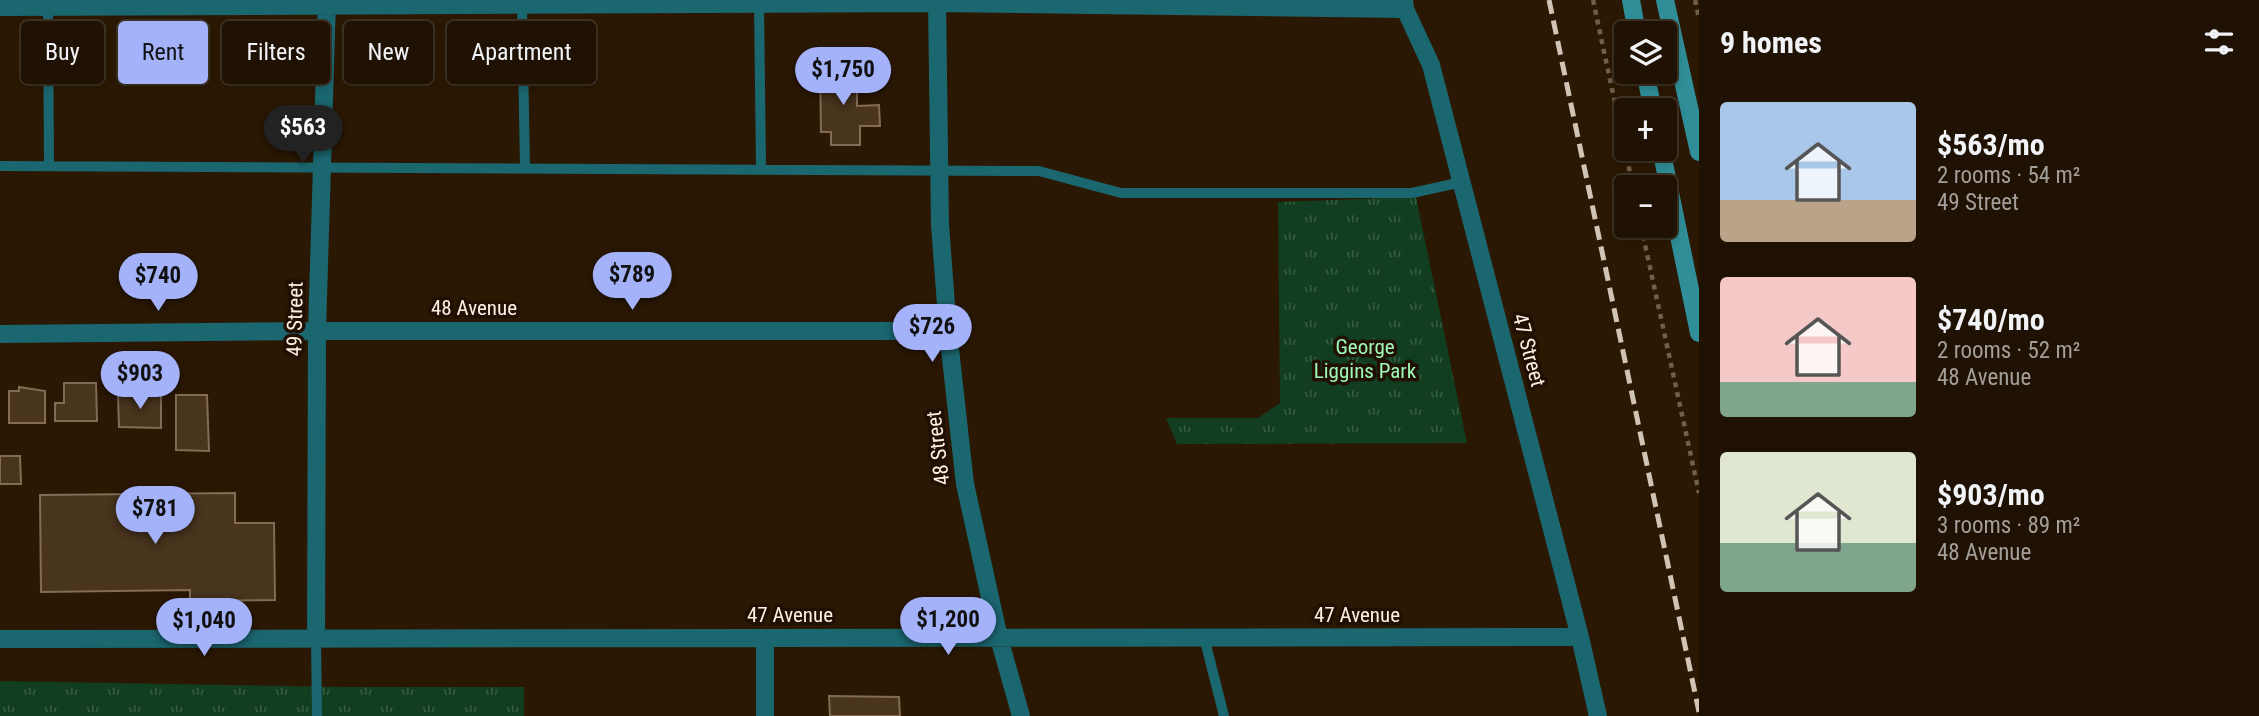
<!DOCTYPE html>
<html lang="en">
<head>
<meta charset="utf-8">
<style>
  :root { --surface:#201202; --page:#281b0c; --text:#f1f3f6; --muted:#a29e99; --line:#3d3224; --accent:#a4b2fc }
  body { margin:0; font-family:"Roboto Condensed",sans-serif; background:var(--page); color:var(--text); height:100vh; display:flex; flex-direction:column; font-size:26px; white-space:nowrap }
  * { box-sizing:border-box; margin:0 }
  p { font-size:23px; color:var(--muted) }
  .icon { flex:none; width:38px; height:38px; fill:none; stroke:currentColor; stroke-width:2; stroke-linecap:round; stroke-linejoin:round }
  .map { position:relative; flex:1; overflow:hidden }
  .drawer { display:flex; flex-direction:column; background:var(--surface); width:560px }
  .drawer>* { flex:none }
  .banner { position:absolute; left:21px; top:21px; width:665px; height:63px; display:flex; gap:14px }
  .fabs { position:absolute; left:1614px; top:21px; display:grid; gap:14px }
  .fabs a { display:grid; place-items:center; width:63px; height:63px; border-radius:7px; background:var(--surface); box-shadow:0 4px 10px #0003,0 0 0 2px var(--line); font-size:35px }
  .price { position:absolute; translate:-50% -60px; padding:0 16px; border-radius:24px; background:var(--accent); color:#111; font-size:23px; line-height:46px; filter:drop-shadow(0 2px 4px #0008) }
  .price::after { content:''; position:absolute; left:50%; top:42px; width:21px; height:16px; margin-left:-10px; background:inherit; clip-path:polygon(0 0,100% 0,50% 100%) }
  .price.selected { background:#222; color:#fff }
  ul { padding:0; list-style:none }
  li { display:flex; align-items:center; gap:21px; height:175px; padding:0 21px }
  li span { display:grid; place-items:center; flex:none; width:196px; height:140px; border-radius:7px; color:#555 }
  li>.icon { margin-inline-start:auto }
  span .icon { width:84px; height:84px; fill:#fffc; stroke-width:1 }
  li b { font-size:30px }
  h2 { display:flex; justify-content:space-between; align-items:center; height:84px; padding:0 21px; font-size:30px }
  .tag { padding:0 24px; border-radius:7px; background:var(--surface); box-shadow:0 4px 10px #0003,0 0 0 2px var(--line); font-size:24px; line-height:63px }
  .tag.selected { background:var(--accent); color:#111 }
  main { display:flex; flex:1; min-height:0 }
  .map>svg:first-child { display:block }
</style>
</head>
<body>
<main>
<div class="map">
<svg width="1699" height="716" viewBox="0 0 1699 716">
  <defs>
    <pattern id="park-tufts" width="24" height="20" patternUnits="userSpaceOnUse" patternTransform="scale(1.75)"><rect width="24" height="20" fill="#113e20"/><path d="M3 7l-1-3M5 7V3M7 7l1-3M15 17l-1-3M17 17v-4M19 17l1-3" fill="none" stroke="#355a40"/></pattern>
  </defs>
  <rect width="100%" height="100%" fill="#2b1802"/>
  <path fill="url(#park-tufts)" d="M1416 197 1467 443 1177 444 1166 418H1258L1280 403 1278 202Z
    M0 681 341 687H524V716H0Z"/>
  <path fill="#49341d" stroke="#846c54" stroke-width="2" d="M820 64H843V74H857V106L879 105 880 126H860V145H831V132H821Z
    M64 383H96L97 421H55V403H64Z
    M19 387 45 391V423H9V391H19Z
    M118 395H161V428L119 427Z
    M176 395H207L209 451 176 450Z
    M0 456H20L21 484H0Z
    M235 493V523H274L275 600 190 601V590L41 592 40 495Z
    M829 696 899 697 900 716H830Z"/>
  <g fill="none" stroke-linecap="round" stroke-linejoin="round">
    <path stroke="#705f4b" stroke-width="4.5" stroke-dasharray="5 5" stroke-linecap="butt" d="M1593 0 1633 187
      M1695 0 1699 18
      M1641 226 1699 493"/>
    <path stroke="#1b6770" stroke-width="10" d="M759 3 761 169
      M522 4 525 168
      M48 6 49 166
      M0 166 1039 171 1121 193H1412L1462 182
      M1204 637 1224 716
      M316 638 317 716"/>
    <path stroke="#1b6770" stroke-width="18" d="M937 0 940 225 948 331 965 484 999 638 1021 716
      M1404 0 1405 9 1431 65 1580 637 1598 716
      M0 7 937 3 1405 9
      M0 334 317 331H948
      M316 638 317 331 327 0
      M765 638V716
      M0 639 1580 637"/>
    <path stroke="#308e99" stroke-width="18" d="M1631 0 1637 33
      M1665 0 1699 152
      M1645 72 1653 110
      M1661 149 1699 333"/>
    <path stroke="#d2c4b4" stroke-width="5" stroke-dasharray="14 7" stroke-linecap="butt" d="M1549 0 1699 712"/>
  </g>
  <g text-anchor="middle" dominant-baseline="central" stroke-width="7" stroke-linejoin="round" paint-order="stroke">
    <g font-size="21" fill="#fef1e3" stroke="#210f00">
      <text x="474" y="308">48 Avenue</text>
      <text transform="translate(295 319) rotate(-89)">49 Street</text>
      <text transform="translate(1529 350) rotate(75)">47 Street</text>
      <text transform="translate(938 448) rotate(-97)">48 Street</text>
      <text x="790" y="615">47 Avenue</text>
      <text x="1357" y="615">47 Avenue</text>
    </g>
    <g font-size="21" fill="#9efbb6" stroke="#210f00">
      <text x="1365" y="347">George<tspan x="1365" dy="24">Liggins Park</tspan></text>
    </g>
  </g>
</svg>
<div class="fabs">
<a><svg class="icon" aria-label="layers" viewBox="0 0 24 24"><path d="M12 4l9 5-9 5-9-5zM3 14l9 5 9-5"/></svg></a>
<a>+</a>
<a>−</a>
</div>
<b class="price" style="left:843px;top:107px">$1,750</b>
<b class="price selected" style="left:303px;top:165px">$563</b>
<b class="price" style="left:632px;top:312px">$789</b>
<b class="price" style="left:158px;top:313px">$740</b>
<b class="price" style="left:932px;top:364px">$726</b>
<b class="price" style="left:140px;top:411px">$903</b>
<b class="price" style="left:155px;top:546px">$781</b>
<b class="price" style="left:948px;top:657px">$1,200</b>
<b class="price" style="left:204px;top:658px">$1,040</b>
<div class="banner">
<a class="tag">Buy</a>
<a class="tag selected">Rent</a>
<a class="tag">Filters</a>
<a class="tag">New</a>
<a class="tag">Apartment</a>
</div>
</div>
<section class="drawer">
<h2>9 homes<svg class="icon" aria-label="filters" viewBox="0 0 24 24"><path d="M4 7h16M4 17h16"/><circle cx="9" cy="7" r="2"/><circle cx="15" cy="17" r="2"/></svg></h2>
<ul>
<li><span style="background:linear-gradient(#a9c7e8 70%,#b9a48a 0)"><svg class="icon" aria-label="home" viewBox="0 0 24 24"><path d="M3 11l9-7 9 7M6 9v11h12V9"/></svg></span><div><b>$563/mo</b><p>2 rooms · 54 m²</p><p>49 Street</p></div></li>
<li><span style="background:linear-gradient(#f6c9c9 75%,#7fa58c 0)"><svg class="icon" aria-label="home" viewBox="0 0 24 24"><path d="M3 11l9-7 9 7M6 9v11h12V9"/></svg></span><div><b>$740/mo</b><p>2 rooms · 52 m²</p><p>48 Avenue</p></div></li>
<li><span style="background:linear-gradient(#dfe7d0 65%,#7fa58c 0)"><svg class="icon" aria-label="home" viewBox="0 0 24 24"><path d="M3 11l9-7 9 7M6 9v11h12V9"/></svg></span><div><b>$903/mo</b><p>3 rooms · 89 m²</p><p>48 Avenue</p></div></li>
</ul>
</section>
</main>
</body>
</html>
